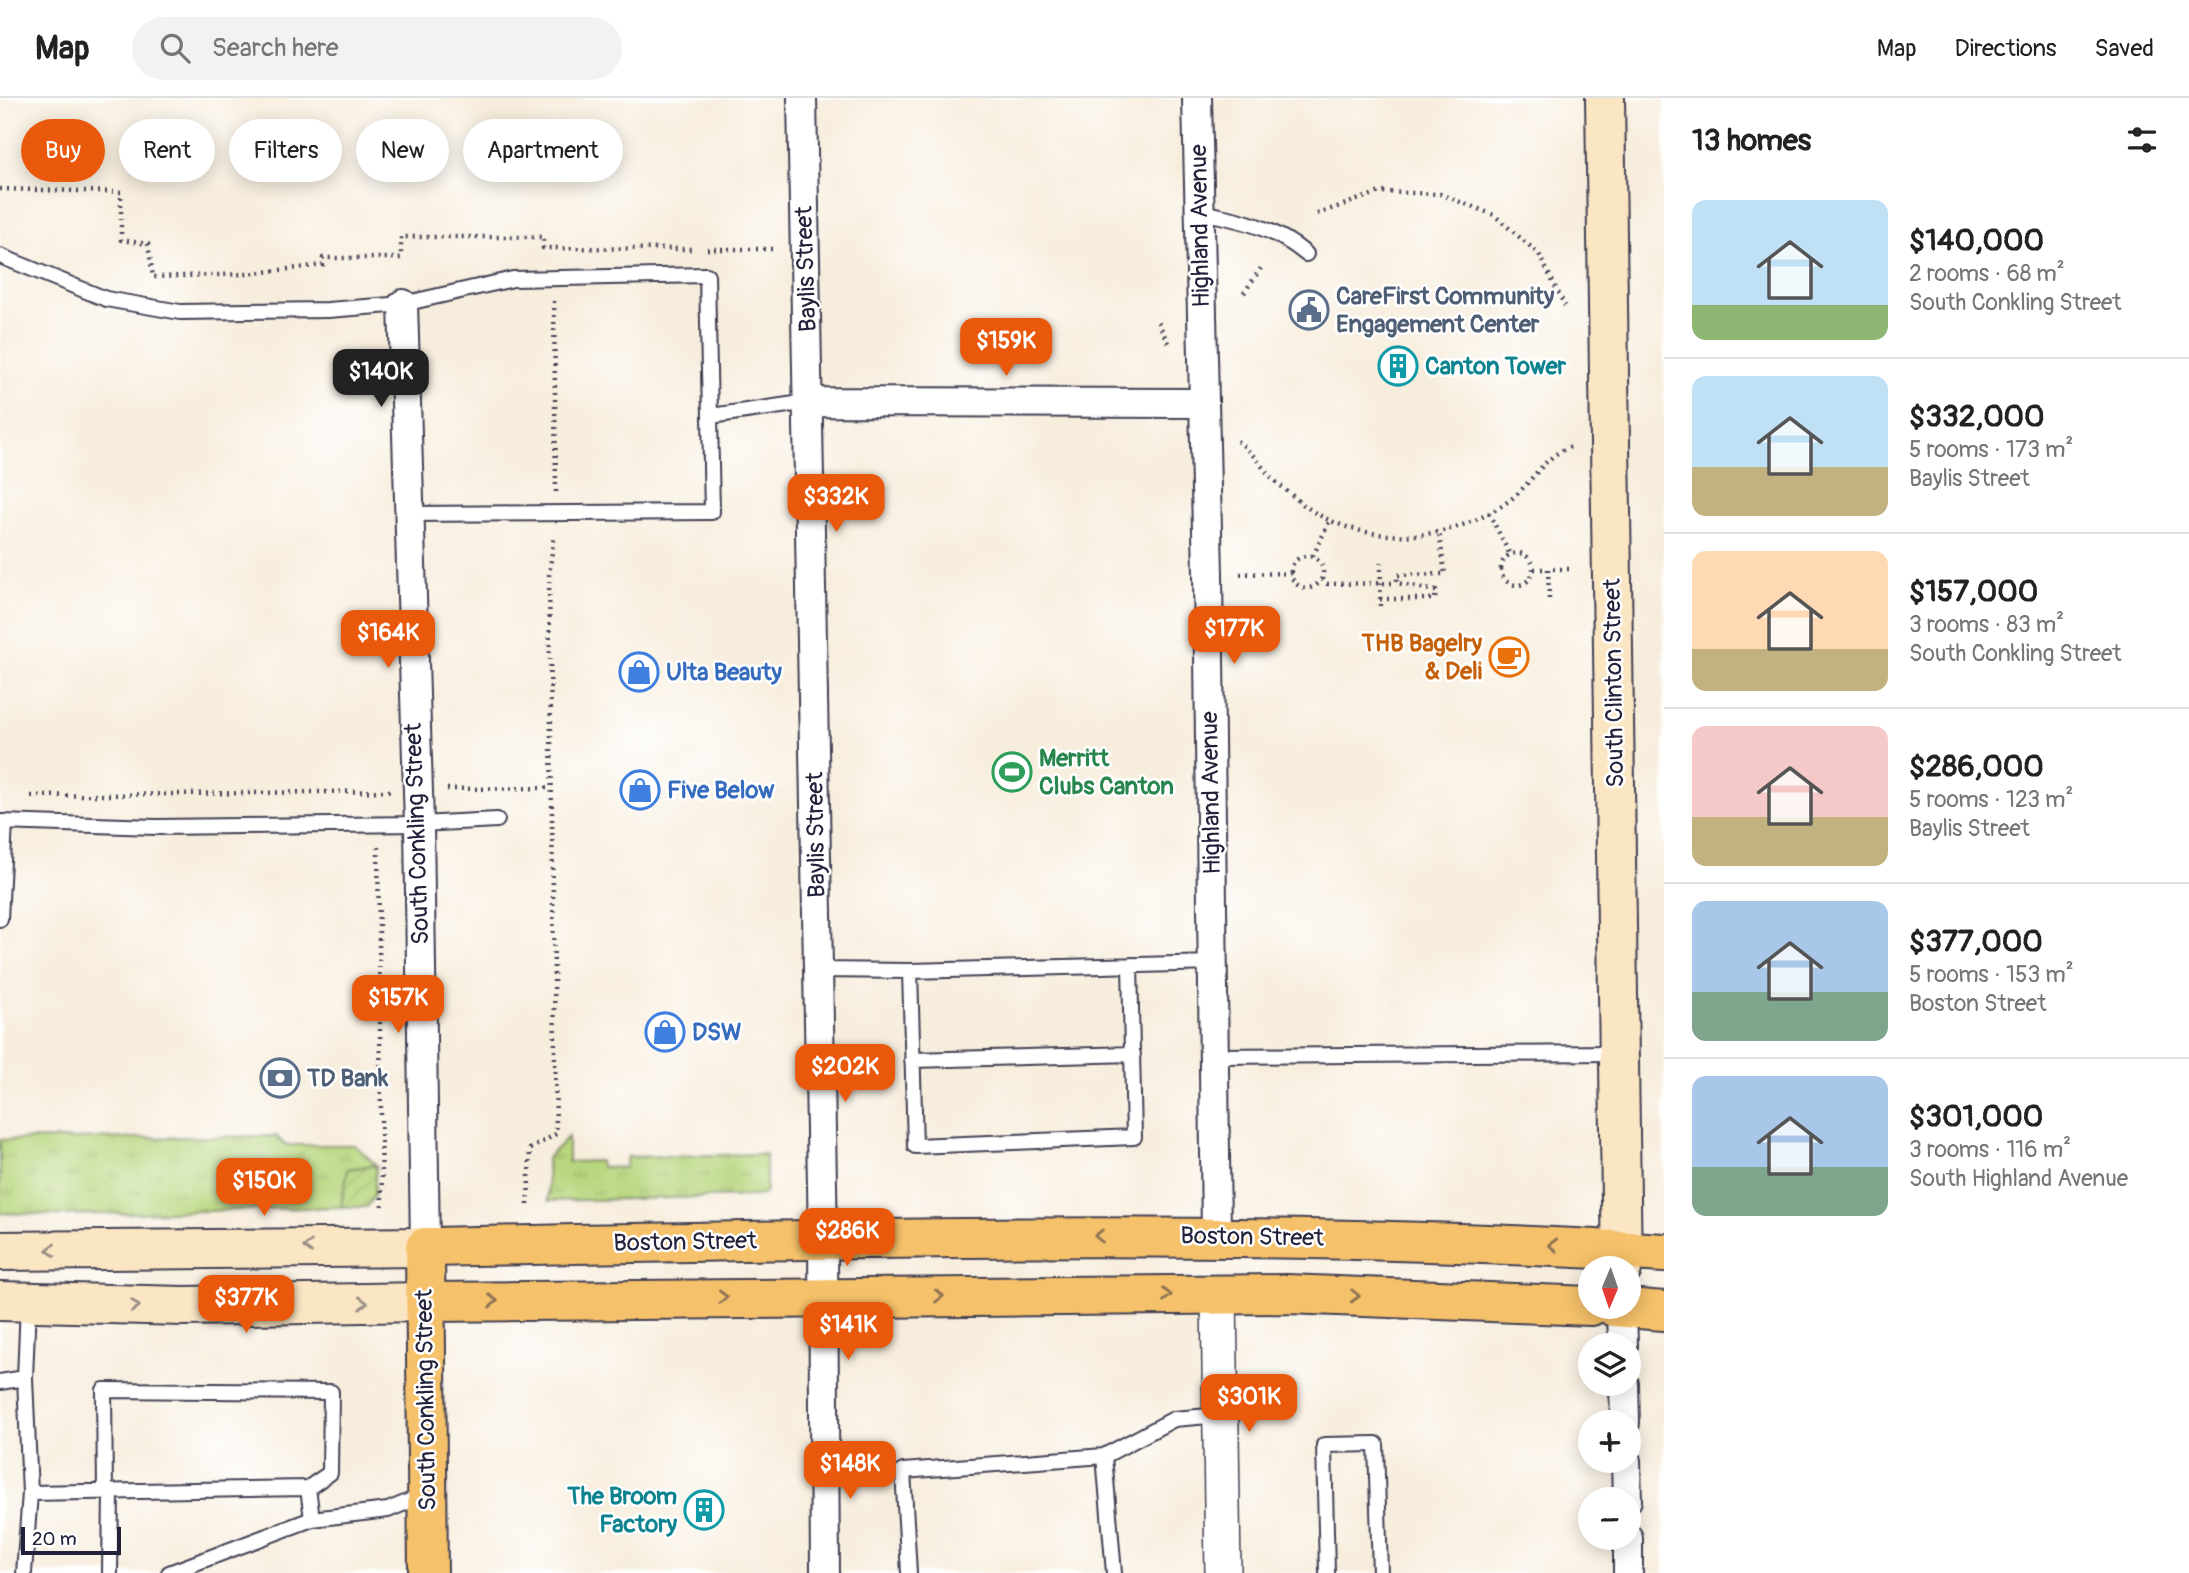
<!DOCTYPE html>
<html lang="en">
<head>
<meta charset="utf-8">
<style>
  :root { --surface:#fff; --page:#f2f2f2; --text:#222; --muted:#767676; --line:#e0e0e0; --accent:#ea580c }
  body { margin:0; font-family:Pangolin,sans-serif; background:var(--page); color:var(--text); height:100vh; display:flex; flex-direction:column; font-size:26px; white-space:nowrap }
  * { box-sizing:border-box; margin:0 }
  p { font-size:23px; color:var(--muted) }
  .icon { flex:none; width:38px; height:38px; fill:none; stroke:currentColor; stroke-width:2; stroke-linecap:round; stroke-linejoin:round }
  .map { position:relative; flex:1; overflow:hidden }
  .details { display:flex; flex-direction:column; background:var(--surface); width:525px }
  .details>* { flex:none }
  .top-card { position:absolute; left:21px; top:21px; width:665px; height:63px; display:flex; gap:14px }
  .needle { width:46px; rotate:182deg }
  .fabs { position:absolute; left:1578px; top:1158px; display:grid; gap:14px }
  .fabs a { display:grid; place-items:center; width:63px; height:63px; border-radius:50%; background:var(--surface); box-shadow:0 4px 18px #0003; font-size:35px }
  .scale { position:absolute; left:21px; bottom:18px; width:100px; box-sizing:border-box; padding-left:7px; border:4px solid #22223b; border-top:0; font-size:19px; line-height:24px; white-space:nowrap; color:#22223b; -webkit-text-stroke:5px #fff; paint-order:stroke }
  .price { position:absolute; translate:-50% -60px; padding:0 16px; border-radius:14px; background:var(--accent); color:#fff; font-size:23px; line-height:46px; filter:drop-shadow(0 2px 4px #0008) }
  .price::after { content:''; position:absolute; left:50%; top:42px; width:21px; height:16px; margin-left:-10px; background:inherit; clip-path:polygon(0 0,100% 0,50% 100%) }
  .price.current { background:#222; color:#fff }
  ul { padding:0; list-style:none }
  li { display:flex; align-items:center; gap:21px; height:175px; padding:0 28px }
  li+li { border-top:2px solid var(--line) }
  li span { display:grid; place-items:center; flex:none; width:196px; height:140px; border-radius:14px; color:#555 }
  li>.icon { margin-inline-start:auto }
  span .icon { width:84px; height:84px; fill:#fffc; stroke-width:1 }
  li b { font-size:30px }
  h2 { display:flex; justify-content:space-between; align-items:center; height:84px; padding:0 28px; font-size:30px }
  .chip { padding:0 24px; border-radius:32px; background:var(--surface); box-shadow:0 4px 18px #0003; font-size:24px; line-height:63px }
  .chip.current { background:var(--accent); color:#fff }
  header { display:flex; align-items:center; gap:42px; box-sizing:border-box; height:98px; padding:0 35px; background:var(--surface); border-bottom:2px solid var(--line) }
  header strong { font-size:33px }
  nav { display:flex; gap:38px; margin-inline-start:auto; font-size:24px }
  .search { width:490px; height:63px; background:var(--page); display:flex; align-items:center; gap:18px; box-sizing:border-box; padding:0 24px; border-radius:38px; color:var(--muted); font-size:26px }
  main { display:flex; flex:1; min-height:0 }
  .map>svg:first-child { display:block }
</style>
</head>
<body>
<header>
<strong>Map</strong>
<div class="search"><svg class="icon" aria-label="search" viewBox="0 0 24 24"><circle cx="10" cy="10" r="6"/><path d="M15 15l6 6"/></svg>Search here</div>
<nav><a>Map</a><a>Directions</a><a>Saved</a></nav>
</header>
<main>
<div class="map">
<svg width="1664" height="1475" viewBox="0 0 1664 1475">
  <defs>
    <pattern id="grass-tufts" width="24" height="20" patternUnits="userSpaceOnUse" patternTransform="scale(1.75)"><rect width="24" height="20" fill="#b8d67d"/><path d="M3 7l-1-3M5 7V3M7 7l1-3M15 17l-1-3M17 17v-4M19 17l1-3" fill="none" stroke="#9eb76d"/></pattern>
    <pattern id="garden-furrows" width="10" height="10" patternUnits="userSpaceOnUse" patternTransform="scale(1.75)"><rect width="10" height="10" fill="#b8d67d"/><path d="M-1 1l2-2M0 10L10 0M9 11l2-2" fill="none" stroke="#9eb76d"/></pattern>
  </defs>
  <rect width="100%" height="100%" fill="#fff"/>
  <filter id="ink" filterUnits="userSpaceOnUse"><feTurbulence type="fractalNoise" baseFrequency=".0143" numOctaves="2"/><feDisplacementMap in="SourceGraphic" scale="14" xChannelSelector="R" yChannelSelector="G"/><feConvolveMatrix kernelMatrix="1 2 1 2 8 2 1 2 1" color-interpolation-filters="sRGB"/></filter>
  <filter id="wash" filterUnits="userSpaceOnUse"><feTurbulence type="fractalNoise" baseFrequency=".00686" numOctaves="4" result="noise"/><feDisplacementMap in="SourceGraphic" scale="28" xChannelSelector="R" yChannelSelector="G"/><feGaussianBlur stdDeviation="1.57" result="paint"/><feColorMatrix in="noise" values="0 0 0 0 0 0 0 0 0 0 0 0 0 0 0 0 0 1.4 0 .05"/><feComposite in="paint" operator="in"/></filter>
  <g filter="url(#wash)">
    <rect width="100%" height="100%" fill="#f7eddc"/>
    <path fill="url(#grass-tufts)" stroke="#6d7c5c" stroke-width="2" d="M276 1038 285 1047H355L376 1067 348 1071 341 1109 64 1117 0 1115V1042Z
      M568 1039V1064L600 1063 601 1069 625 1070 627 1059 766 1056V1092L763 1097 751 1098 548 1103 547 1060Z"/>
    <path fill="url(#garden-furrows)" stroke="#6d7c5c" stroke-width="2" d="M376 1067 374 1098 367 1109H341L348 1071Z"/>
  </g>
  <g filter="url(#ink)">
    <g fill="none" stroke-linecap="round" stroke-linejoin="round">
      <g stroke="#424053" stroke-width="18">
        <path id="service" d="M1200 114C1240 121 1275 130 1306 156
          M0 158 106 201 180 214 328 212 403 206 513 181 707 177 712 414 407 416
          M711 318 809 304
          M0 724 156 729 419 726 497 722
          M0 821 5 724
          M818 872 910 873 1214 865
          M910 873 915 1048 1134 1039 1130 867
          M1215 958 1616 955
          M912 962 1133 956
          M25 1280 28 1206
          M0 1284 25 1280 30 1395 308 1390
          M1104 1358 1174 1321 1220 1317
          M105 1394 104 1292 331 1294 330 1375 308 1390 312 1421
          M24 1475 30 1395
          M110 1475 111 1394
          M169 1475 312 1421 388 1412 424 1397
          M909 1475 903 1373 1104 1358 1114 1475
          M1327 1475 1324 1347 1376 1346 1380 1475"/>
      </g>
      <g stroke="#424053" stroke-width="32">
        <path id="minor" d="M802 0 823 1141 825 1475
          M1197 0 1208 476 1216 1137
          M403 206 419 726 425 1149
          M809 304 1203 305
          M1622 1210 1623 1248
          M1624 1286 1625 1325
          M1626 1363 1627 1402
          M1628 1440V1475"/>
      </g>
      <g stroke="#424053" stroke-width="38">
        <path id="tertiary" d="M1219 1197 1223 1475"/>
      </g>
      <g stroke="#424053" stroke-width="42">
        <path id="secondary" d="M1605 0 1622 1171
          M0 1153 425 1149
          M0 1203 183 1208 425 1204"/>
      </g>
      <g stroke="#424053" stroke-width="42">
        <path id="primary" d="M425 1204 1287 1196 1591 1208
          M1614 1209 1664 1213
          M428 1475 425 1149C838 1141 1251 1129 1664 1155"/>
      </g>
      <path stroke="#424053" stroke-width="4.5" stroke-dasharray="2 5" stroke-linecap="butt" d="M0 91 121 94V142L148 146 153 179 247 176 323 167V160H401V139H543V150L691 151
        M1317 116 1380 94 1440 96 1494 117 1539 156 1565 208
        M707 151H775
        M1244 195 1261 170
        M554 203 556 394
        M1158 224 1170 249
        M1237 343C1256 356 1264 375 1281 388 1293 398 1306 410 1319 417 1380 450 1456 442 1510 402 1532 386 1546 353 1575 348
        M1489 415 1510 457
        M1501 471a16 16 0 1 1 32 0a16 16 0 1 1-32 0Z
        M1291 474a16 16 0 1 1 32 0a16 16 0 1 1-32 0Z
        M1313 458 1330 422
        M1534 471H1548
        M1240 476 1291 475
        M1322 481 1327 486 1397 485
        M1380 501H1435L1436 493 1397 485V477L1445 476 1439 434
        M1549 501 1548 471H1571
        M1380 508 1381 464
        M447 691 551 690
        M31 698 390 693
        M378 749 382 1109
        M528 1107 530 1051 556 1036 549 478 554 437"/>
      <use href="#service" stroke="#fff" stroke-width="14"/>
      <use href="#minor" stroke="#fff" stroke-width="28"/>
      <use href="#tertiary" stroke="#fff" stroke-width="35"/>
      <use href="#secondary" stroke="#fbe6c4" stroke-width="38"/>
      <use href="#primary" stroke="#f5c16b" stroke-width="38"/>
    </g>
    <defs><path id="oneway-chevron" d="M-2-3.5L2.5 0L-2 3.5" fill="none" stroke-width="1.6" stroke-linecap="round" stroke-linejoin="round" transform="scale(1.75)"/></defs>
    <g stroke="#8c7253">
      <use href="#oneway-chevron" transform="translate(1099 1138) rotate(180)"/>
      <use href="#oneway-chevron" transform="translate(1553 1147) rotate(-178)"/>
      <use href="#oneway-chevron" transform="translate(1167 1197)"/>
      <use href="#oneway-chevron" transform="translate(939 1198)"/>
      <use href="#oneway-chevron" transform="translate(1355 1198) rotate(2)"/>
      <use href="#oneway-chevron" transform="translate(723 1199) rotate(-1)"/>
      <use href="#oneway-chevron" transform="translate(493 1203) rotate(-1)"/>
    </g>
    <g stroke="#998e86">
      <use href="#oneway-chevron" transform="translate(308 1149) rotate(179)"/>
      <use href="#oneway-chevron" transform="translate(51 1152) rotate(179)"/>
      <use href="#oneway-chevron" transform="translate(363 1205) rotate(-1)"/>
      <use href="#oneway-chevron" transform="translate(135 1208) rotate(1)"/>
    </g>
  </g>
  <defs>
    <g id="civic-ring" transform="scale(2.0125)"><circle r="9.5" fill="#fff" stroke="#5c6f8a" stroke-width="1.5"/><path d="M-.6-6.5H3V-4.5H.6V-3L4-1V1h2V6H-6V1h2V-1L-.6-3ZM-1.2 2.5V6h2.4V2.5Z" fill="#5c6f8a"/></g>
    <g id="building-ring" transform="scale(2.0125)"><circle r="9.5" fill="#fff" stroke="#0f9aa8" stroke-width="1.5"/><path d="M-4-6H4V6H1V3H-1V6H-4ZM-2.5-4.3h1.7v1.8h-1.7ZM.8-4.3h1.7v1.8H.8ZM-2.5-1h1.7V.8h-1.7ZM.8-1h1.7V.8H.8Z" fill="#0f9aa8"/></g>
    <g id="cafe-ring" transform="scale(2.0125)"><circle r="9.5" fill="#fff" stroke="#e8710a" stroke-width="1.5"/><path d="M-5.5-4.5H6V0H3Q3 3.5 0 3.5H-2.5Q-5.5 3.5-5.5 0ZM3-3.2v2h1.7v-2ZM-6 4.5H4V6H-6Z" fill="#e8710a"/></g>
    <g id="shop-ring" transform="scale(2.0125)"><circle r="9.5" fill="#fff" stroke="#3f7fe0" stroke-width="1.5"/><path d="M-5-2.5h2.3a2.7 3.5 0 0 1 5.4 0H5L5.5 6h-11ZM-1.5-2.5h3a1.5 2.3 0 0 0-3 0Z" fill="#3f7fe0"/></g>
    <g id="stadium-ring" transform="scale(2.0125)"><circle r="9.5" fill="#fff" stroke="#2e9e5b" stroke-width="1.5"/><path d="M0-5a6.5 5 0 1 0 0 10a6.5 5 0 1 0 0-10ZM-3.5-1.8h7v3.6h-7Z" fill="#2e9e5b"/></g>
    <g id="bank-ring" transform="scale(2.0125)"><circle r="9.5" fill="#fff" stroke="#5c6f8a" stroke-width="1.5"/><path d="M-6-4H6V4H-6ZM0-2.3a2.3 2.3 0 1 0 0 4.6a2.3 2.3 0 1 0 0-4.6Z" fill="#5c6f8a"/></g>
  </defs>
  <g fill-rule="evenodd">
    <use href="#civic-ring" x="1309" y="212"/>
    <use href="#building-ring" x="1398" y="268"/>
    <use href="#cafe-ring" x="1509" y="559"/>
    <use href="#shop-ring" x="639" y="574"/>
    <use href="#stadium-ring" x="1012" y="674"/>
    <use href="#shop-ring" x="640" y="692"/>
    <use href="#shop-ring" x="665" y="934"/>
    <use href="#bank-ring" x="280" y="980"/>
    <use href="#building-ring" x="704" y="1412"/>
  </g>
  <g text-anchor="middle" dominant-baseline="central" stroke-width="5" stroke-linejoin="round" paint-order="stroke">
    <g font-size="24" fill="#22223b" stroke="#fff">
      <text transform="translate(1200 128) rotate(-91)">Highland Avenue</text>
      <text transform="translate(806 171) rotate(-92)">Baylis Street</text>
      <text transform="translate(1614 585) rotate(-91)">South Clinton Street</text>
      <text transform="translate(1211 695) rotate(-91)">Highland Avenue</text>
      <text transform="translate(417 736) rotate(-92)">South Conkling Street</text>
      <text transform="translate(816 737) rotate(-91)">Baylis Street</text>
      <text transform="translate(1252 1139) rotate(1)">Boston Street</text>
      <text transform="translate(685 1144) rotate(-1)">Boston Street</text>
      <text transform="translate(426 1302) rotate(-91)">South Conkling Street</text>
    </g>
    <g font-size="24" font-weight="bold" fill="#4e5e75" stroke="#fff" text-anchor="start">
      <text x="1336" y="198">CareFirst Community<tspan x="1336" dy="28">Engagement Center</tspan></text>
      <text x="307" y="980">TD Bank</text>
    </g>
    <g font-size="24" font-weight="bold" fill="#0d838f" stroke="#fff" text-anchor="start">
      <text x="1425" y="268">Canton Tower</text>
      <text x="677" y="1398" text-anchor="end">The Broom<tspan x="677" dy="28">Factory</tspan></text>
    </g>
    <g font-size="24" font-weight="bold" fill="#c56008" stroke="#fff" text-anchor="end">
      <text x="1482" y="545">THB Bagelry<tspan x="1482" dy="28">&amp; Deli</tspan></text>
    </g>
    <g font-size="24" font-weight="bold" fill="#366cbe" stroke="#fff" text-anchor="start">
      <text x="666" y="574">Ulta Beauty</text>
      <text x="667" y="692">Five Below</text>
      <text x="692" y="934">DSW</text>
    </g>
    <g font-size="24" font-weight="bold" fill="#27864d" stroke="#fff" text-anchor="start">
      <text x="1039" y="660">Merritt<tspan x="1039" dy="28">Clubs Canton</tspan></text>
    </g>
  </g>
</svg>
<div class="fabs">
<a><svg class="needle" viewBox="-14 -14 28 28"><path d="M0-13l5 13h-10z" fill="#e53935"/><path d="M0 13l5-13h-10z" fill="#767676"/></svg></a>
<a><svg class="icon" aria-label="layers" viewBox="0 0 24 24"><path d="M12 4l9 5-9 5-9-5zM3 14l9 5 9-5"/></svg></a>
<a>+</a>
<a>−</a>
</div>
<div class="scale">20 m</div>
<b class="price" style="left:1006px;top:280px">$159K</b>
<b class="price current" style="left:381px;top:311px">$140K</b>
<b class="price" style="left:836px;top:436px">$332K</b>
<b class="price" style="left:1234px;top:568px">$177K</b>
<b class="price" style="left:388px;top:572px">$164K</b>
<b class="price" style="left:398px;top:937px">$157K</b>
<b class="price" style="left:845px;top:1006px">$202K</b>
<b class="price" style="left:264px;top:1120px">$150K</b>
<b class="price" style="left:847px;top:1170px">$286K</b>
<b class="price" style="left:246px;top:1237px">$377K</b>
<b class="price" style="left:848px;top:1264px">$141K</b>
<b class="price" style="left:1249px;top:1336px">$301K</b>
<b class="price" style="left:850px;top:1403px">$148K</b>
<div class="top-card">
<a class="chip current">Buy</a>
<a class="chip">Rent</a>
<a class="chip">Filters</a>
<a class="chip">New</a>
<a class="chip">Apartment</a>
</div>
</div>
<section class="details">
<h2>13 homes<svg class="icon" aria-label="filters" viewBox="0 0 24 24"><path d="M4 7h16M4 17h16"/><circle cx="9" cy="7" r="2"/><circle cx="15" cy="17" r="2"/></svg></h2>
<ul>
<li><span style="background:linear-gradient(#bfe0f5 75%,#8fb573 0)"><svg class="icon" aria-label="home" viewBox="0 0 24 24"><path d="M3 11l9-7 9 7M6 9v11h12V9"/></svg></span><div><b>$140,000</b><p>2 rooms · 68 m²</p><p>South Conkling Street</p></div></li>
<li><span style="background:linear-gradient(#bfe0f5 65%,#c2b280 0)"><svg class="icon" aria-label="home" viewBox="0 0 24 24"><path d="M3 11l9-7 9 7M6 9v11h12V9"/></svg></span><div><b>$332,000</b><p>5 rooms · 173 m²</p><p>Baylis Street</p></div></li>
<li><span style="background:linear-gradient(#ffd9b3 70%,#c2b280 0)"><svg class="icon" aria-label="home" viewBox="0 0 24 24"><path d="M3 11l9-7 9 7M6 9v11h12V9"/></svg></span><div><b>$157,000</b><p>3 rooms · 83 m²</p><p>South Conkling Street</p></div></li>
<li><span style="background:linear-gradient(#f6c9c9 65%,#c2b280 0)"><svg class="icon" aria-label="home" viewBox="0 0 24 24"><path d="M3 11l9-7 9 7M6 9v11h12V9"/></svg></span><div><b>$286,000</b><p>5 rooms · 123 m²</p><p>Baylis Street</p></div></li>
<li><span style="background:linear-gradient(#a9c7e8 65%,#7fa58c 0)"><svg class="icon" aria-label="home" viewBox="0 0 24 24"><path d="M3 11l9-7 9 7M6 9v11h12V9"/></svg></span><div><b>$377,000</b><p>5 rooms · 153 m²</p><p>Boston Street</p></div></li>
<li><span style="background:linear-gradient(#a9c7e8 65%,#7fa58c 0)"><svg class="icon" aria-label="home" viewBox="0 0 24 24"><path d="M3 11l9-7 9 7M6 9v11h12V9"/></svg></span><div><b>$301,000</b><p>3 rooms · 116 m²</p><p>South Highland Avenue</p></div></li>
</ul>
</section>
</main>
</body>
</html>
